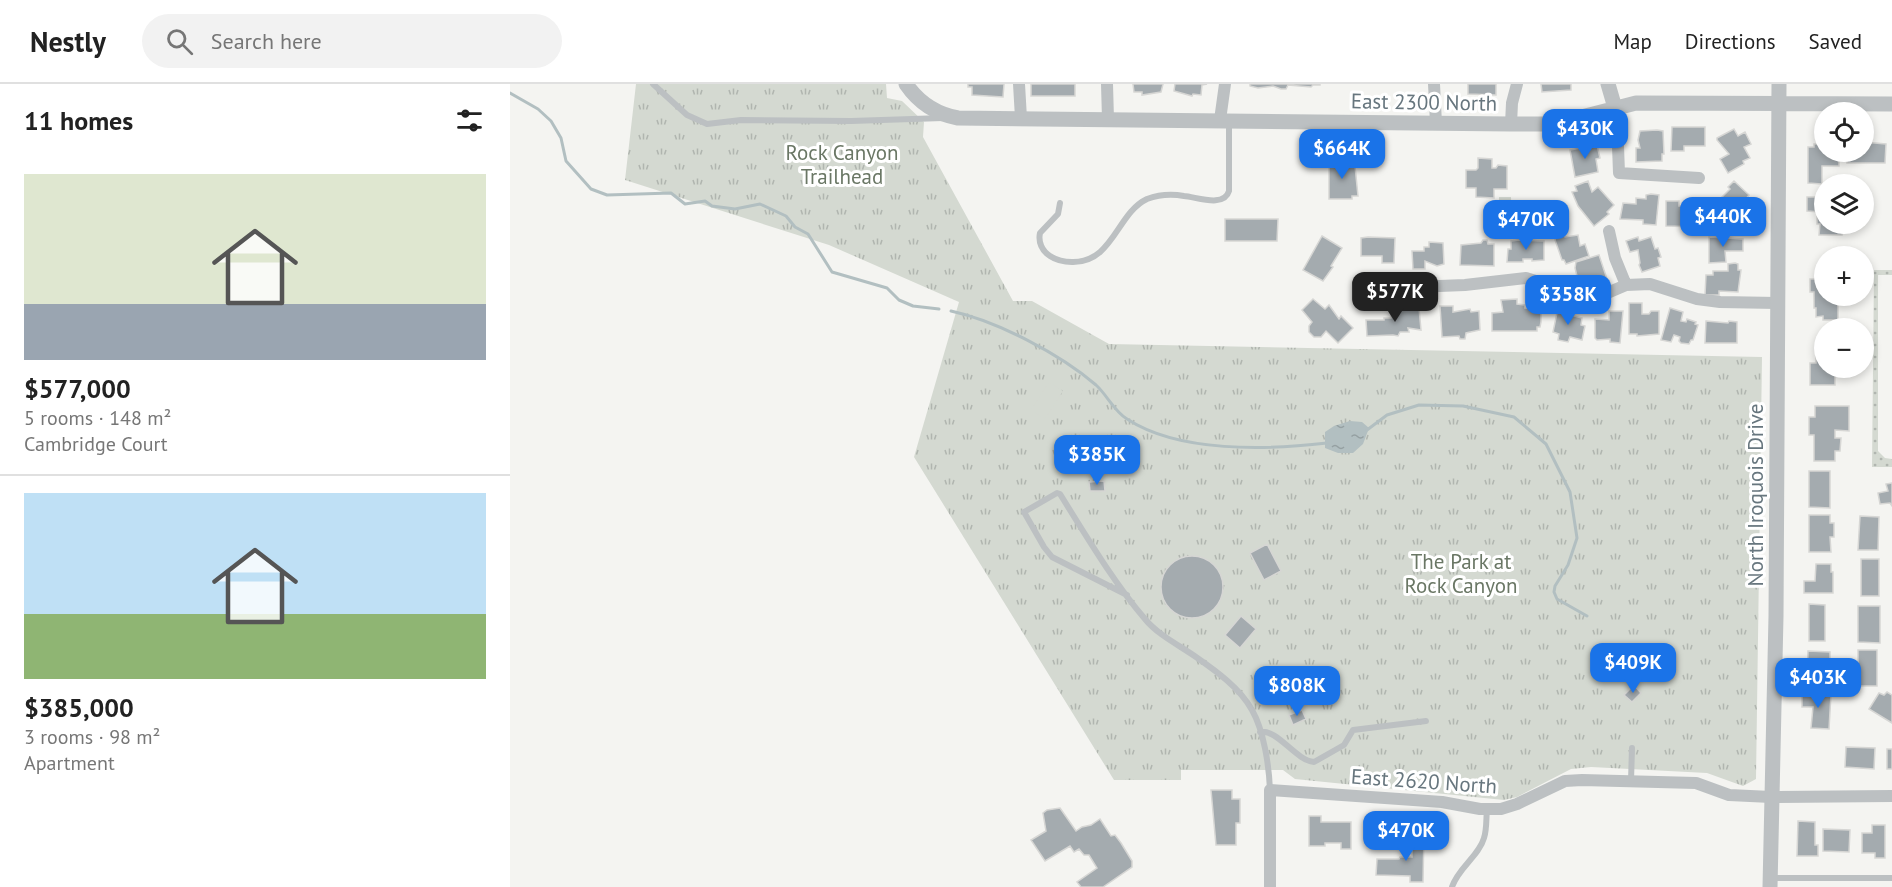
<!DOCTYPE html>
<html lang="en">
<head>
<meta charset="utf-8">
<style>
  :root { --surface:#fff; --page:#f2f2f2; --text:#222; --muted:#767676; --line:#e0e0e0; --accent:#1a73e8 }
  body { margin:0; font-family:"PT Sans",sans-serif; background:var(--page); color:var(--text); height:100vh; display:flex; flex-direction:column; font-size:22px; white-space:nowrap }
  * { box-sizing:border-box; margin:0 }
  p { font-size:20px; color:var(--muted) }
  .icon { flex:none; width:33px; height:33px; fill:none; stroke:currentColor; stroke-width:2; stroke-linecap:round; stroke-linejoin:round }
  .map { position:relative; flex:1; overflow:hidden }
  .details { display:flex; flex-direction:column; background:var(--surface); width:510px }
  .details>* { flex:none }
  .controls { position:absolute; left:1304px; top:18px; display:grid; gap:12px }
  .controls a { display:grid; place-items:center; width:60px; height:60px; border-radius:50%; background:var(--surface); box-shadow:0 3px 9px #0003; font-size:30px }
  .price { position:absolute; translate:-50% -51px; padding:0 14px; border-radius:12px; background:var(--accent); color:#fff; font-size:20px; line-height:39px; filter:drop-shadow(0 2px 3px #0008) }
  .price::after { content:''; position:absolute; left:50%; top:36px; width:18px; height:14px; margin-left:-9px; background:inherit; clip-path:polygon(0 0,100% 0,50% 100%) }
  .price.on { background:#222; color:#fff }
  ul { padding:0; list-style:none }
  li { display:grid; align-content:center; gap:12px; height:318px; padding:0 24px }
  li+li { border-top:2px solid var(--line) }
  li span { display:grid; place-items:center; height:186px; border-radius:0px; color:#555 }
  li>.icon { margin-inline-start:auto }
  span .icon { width:108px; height:108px; fill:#fffc; stroke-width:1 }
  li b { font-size:26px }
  h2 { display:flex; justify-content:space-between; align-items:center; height:72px; padding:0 24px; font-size:26px }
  header { display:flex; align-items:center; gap:36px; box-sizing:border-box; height:84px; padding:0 30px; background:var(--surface); border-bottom:2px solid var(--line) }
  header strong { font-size:28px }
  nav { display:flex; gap:33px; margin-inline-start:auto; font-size:21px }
  .search { width:420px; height:54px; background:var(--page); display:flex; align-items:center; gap:15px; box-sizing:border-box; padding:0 21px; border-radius:33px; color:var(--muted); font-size:22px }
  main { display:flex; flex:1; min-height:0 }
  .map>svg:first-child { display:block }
</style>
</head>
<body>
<header>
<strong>Nestly</strong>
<div class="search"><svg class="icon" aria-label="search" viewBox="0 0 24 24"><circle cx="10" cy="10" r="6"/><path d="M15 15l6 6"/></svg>Search here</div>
<nav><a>Map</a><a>Directions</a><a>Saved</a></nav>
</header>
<main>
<section class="details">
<h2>11 homes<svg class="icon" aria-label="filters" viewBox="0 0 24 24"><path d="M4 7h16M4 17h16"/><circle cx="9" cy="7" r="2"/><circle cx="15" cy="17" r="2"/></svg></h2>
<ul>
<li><span style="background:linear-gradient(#dfe7d0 70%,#9aa5b1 0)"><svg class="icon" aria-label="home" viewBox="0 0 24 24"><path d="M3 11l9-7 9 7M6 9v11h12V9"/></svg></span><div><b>$577,000</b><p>5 rooms · 148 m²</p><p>Cambridge Court</p></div></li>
<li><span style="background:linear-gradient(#bfe0f5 65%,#8fb573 0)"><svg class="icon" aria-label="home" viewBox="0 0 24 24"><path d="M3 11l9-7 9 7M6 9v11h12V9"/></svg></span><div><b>$385,000</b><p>3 rooms · 98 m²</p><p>Apartment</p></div></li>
</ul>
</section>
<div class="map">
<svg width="1382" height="803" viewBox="0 0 1382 803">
  <defs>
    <pattern id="grass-dots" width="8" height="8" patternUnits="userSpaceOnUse" patternTransform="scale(1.5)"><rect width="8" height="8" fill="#d4d9d1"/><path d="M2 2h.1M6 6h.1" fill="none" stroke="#b0b5af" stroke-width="1.8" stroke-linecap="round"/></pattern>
    <pattern id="park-tufts" width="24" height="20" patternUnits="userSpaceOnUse" patternTransform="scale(1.5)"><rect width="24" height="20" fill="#d4d9d1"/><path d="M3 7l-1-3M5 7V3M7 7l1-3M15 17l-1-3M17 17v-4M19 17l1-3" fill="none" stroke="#b0b5af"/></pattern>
    <pattern id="water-ripples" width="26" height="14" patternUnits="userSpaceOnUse" patternTransform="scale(1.5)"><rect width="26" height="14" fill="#b2bfc1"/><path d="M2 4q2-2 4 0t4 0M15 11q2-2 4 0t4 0" fill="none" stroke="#95a0a2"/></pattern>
  </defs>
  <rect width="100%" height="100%" fill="#f4f4f1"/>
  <path fill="url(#grass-dots)" d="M1364 186H1382V191H1368V367L1375 374 1382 375V383H1362Z"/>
  <path fill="url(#park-tufts)" d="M126 0H376L377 14 392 17 414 38 413 53 503 217H522L599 260 1252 273 1246 695 1233 702 1197 689 1081 683 1061 685 1007 713 994 716 785 695 773 686H671V696H604L404 373 449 218 319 161 115 96Z"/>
  <path fill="#d4d9d1" d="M989 113H1001L1002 141H989Z
    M539 298 553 307 535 335 521 326Z"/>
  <path fill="url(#water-ripples)" d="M840 337 852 338 859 344 853 360 843 369H828L815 364V348L824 342Z"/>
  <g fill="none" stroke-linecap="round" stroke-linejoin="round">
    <path stroke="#b2bfc1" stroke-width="3" d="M0 9 28 25 41 37 51 54 56 77 81 105 97 111 161 109 175 120 195 117 202 122 225 125 250 120 276 132 285 143 298 150 322 188 377 204 389 216 403 222 429 225
      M441 227C487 237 550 270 586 301 597 311 604 327 617 335 669 369 757 366 817 359
      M857 346 877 331 909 321 953 322 1004 333 1036 360 1060 408 1067 454 1058 481 1045 502 1044 508 1047 515 1077 532"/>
  </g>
  <path fill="#a4abaf" stroke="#d6d6d4" stroke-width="1.5" d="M458 0H494L493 13 462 11V3H458Z
    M521 0H565V12H521Z
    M623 0H653L651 8 632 11V8H624Z
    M665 0H697L692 1 691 11 683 10 682 12 664 7Z
    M740 0H810V1H803L801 3 778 1 776 5H771L763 2 748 4 740 2Z
    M958 0H986V11L958 10Z
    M1031 0H1061V6L1032 8Z
    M1162 43H1195V62H1174V67H1161Z
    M1224 45 1228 52 1235 48 1241 60 1234 63 1240 74 1233 77 1234 80 1218 89 1210 75 1219 70 1207 56V54Z
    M1147 46 1153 47 1154 70H1152V77L1126 78V64H1130L1128 56 1130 47Z
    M1353 58 1376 60 1375 79H1337V68H1353Z
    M1304 60H1314V68H1329V82H1312V100L1298 99V63H1304Z
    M1087 61 1090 74 1086 75 1088 88 1065 93 1060 66Z
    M822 74H836V82H845L848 112H842V115H819V81L822 80Z
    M968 74 982 75V84H986L988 81 997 82V105H984V114L966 113V104H956V86H966L968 84Z
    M1078 97 1082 108 1088 103 1104 121 1097 128 1099 130 1084 142 1068 122 1062 108 1067 107 1065 102Z
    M1224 97 1239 111 1235 116 1238 122 1228 129 1234 135 1223 144 1215 136 1213 138 1203 128 1211 120 1210 115 1220 105 1218 103Z
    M1141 110 1149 111 1146 141 1133 140V136L1110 135 1113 119 1126 120V114L1136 115V111Z
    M1297 113H1314V140H1332V151H1309L1310 140H1307V130L1310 131V128L1297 127Z
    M1156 117H1169V122H1191V143L1156 142Z
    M715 135H768L767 157H715Z
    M1054 151 1055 153 1068 151 1070 162 1075 160 1079 172 1056 180 1054 176H1052L1045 156 1046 153Z
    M812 152 832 164 821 182 823 183 813 197 793 186Z
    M858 153 885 154 884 179H872V172H851V154Z
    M1128 153 1129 157 1141 153 1145 165 1148 164 1151 173 1148 174 1150 182 1132 188 1129 181 1130 179 1128 166 1120 168 1116 157Z
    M1199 153 1233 155V167H1215L1216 178 1199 179Z
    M973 156H977L978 160H984V182L950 181 951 161 971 159Z
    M1009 156 1034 157V176L1022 177V175H1013V178H997L998 165H1001V157Z
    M919 158 933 159 934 180 927 182 915 177V185H903L902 167H914V163H919Z
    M1089 171 1097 195 1083 200 1084 203 1072 207 1069 195 1066 196 1065 193 1067 192 1065 184 1066 178Z
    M1225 179 1228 180V186H1231L1228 208 1209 207V211H1195L1196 191H1203V187H1218V180Z
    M1300 195H1314V212H1328V236H1313V232L1306 233V224H1304V208H1300Z
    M803 215 815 225 819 221 829 235 831 232 843 244 828 259 816 247 811 253H804L799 248V242L802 238 792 226Z
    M1007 215V220L1015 221V224H1020V226H1031V238L1030 243H1027V247H982V229L993 228 991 216Z
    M1119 219H1132V230H1139L1141 227H1149V250L1127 252V250H1119Z
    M930 222H943V228L960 225 961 228 969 227 970 246 956 249 955 255H950L949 252 932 253Z
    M883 223 909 224 911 246 898 244 899 248H890L888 252 883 251 857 252 856 236H874V234H881V225Z
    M1048 224 1061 227 1060 231 1072 234 1071 241 1075 242 1072 256 1060 253 1058 258 1048 256 1049 250 1043 248Z
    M1160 224 1173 228 1171 237 1176 238 1177 235 1186 238 1185 240 1188 241 1183 256H1181L1179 260 1171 259 1169 257 1170 253 1164 251 1161 258 1151 256Z
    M1099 227H1113L1110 259 1100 258V255L1087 256 1085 254V235L1099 236Z
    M1196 237 1218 239 1219 237 1227 238V259H1195Z
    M1306 265H1314V284H1325V301H1300V279H1306Z
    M1305 322H1339V347L1325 346V354H1331L1330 367H1325V377H1304V351H1299V333H1305Z
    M1299 387H1320V424L1299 423Z
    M594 397 595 407H580L579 398Z
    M1382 399V422L1380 419 1370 420 1368 409 1378 407 1376 400Z
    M1299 431H1320V439H1324V453H1320L1321 468H1299Z
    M1350 432 1369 433 1368 466H1348Z
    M757 460 771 487 754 496 740 469Z
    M651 503a31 31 0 1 1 62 0a31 31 0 1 1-62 0Z
    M1351 475H1369V512H1351Z
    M1306 480H1321V488H1323V509H1294V497H1305Z
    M1299 520 1315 521V557H1299Z
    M1348 522H1370V559L1348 558Z
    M731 532 746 545 730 564 715 551Z
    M1348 566H1367V602H1350V591H1348Z
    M1298 567 1320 568V576H1314L1313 600H1297Z
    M780 593 787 613 773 618 766 597Z
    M1124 601 1131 609 1122 618 1114 611Z
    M1377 608 1382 611V639L1359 625 1369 609 1374 611Z
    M1292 609 1321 610 1319 645 1301 644 1303 623H1292Z
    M792 626 796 635 783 641 779 631Z
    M1336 663 1365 664 1364 685 1335 683Z
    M1377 665H1382V685H1377Z
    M701 706H722V715H730V739H726V761H706Z
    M550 724 566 747 572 743 581 741 590 735 601 752 605 751 611 759 622 777V783L593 803H571L567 798 587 784 579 771H574L569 765 564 768 560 762 535 777 521 756 536 747 533 729 537 726Z
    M799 732H811V738H841V765H831V759H815V762H799Z
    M1288 737 1305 738V761H1308V772H1287Z
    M1362 741H1375V774H1365V769H1352V749H1362Z
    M1313 745 1340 746 1339 768 1313 767Z
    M902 747H914L913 798H900V792L866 791 867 775H889L890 773H902Z"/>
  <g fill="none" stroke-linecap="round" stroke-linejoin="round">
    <path stroke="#bcc0c2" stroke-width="6" d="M143 0 177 31 197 40 231 36 341 37 433 34
      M550 119 548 130 530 149C528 158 532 167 540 172 546 176 555 178 562 178 603 179 607 129 637 115 648 111 662 110 674 112 687 113 714 124 719 107V36
      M617 511 542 473 534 463 514 428 547 409 550 410C575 450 604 499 635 535 648 551 669 561 686 573 706 587 730 604 742 626 754 647 759 682 760 706
      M750 648C768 645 785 676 804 678L834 661 843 646 916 637
      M1121 697 1122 664
      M1261 794H1382
      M942 803C948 784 969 772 974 754 977 745 976 734 977 725"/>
    <path stroke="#bcc0c2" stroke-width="12" d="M509 0 511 34
      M597 0 598 35
      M924 0 926 39
      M1105 24 1103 39 1108 62 1109 89 1189 94
      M710 36 715 0
      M1001 40 1002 19 1007 0
      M1099 147 1105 174 1116 201
      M852 205 955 201 1016 194 1035 200 1064 213H1088L1116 201 1140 200 1187 215 1210 218 1267 219
      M760 803V706L932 718 970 725H991L1007 720 1055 697 1072 696 1186 699 1219 711 1261 713 1382 712"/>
    <path stroke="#bcc0c2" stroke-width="15" d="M396 0C409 19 426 30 448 34L1001 40H1033L1060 36 1126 19 1382 20
      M1098 0 1105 24
      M1260 803 1266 532 1269 0"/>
  </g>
  <g text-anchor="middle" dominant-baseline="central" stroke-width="6" stroke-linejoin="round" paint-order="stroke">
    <g font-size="21" fill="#67767e" stroke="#fff">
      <text transform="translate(914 18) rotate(1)">East 2300 North</text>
      <text transform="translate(1245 411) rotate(-90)">North Iroquois Drive</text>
      <text transform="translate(914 697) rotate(4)">East 2620 North</text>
    </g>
    <g font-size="21" fill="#6a7765" stroke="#fff">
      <text x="332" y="68">Rock Canyon<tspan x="332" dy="24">Trailhead</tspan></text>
      <text x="951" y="477">The Park at<tspan x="951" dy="24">Rock Canyon</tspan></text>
    </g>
  </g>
</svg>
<div class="controls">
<a><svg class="icon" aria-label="locate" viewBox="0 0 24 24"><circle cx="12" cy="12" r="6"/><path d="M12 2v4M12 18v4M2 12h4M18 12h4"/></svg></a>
<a><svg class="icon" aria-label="layers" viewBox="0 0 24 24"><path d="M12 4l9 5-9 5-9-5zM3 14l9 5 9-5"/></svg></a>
<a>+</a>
<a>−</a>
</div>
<b class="price" style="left:1075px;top:76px">$430K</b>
<b class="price" style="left:832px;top:96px">$664K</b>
<b class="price" style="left:1213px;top:164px">$440K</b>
<b class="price" style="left:1016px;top:167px">$470K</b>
<b class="price on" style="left:885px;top:239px">$577K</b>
<b class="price" style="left:1058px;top:242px">$358K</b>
<b class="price" style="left:587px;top:402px">$385K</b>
<b class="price" style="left:1123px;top:610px">$409K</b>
<b class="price" style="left:1308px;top:625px">$403K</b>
<b class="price" style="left:787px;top:633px">$808K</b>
<b class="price" style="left:896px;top:778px">$470K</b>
</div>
</main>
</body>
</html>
